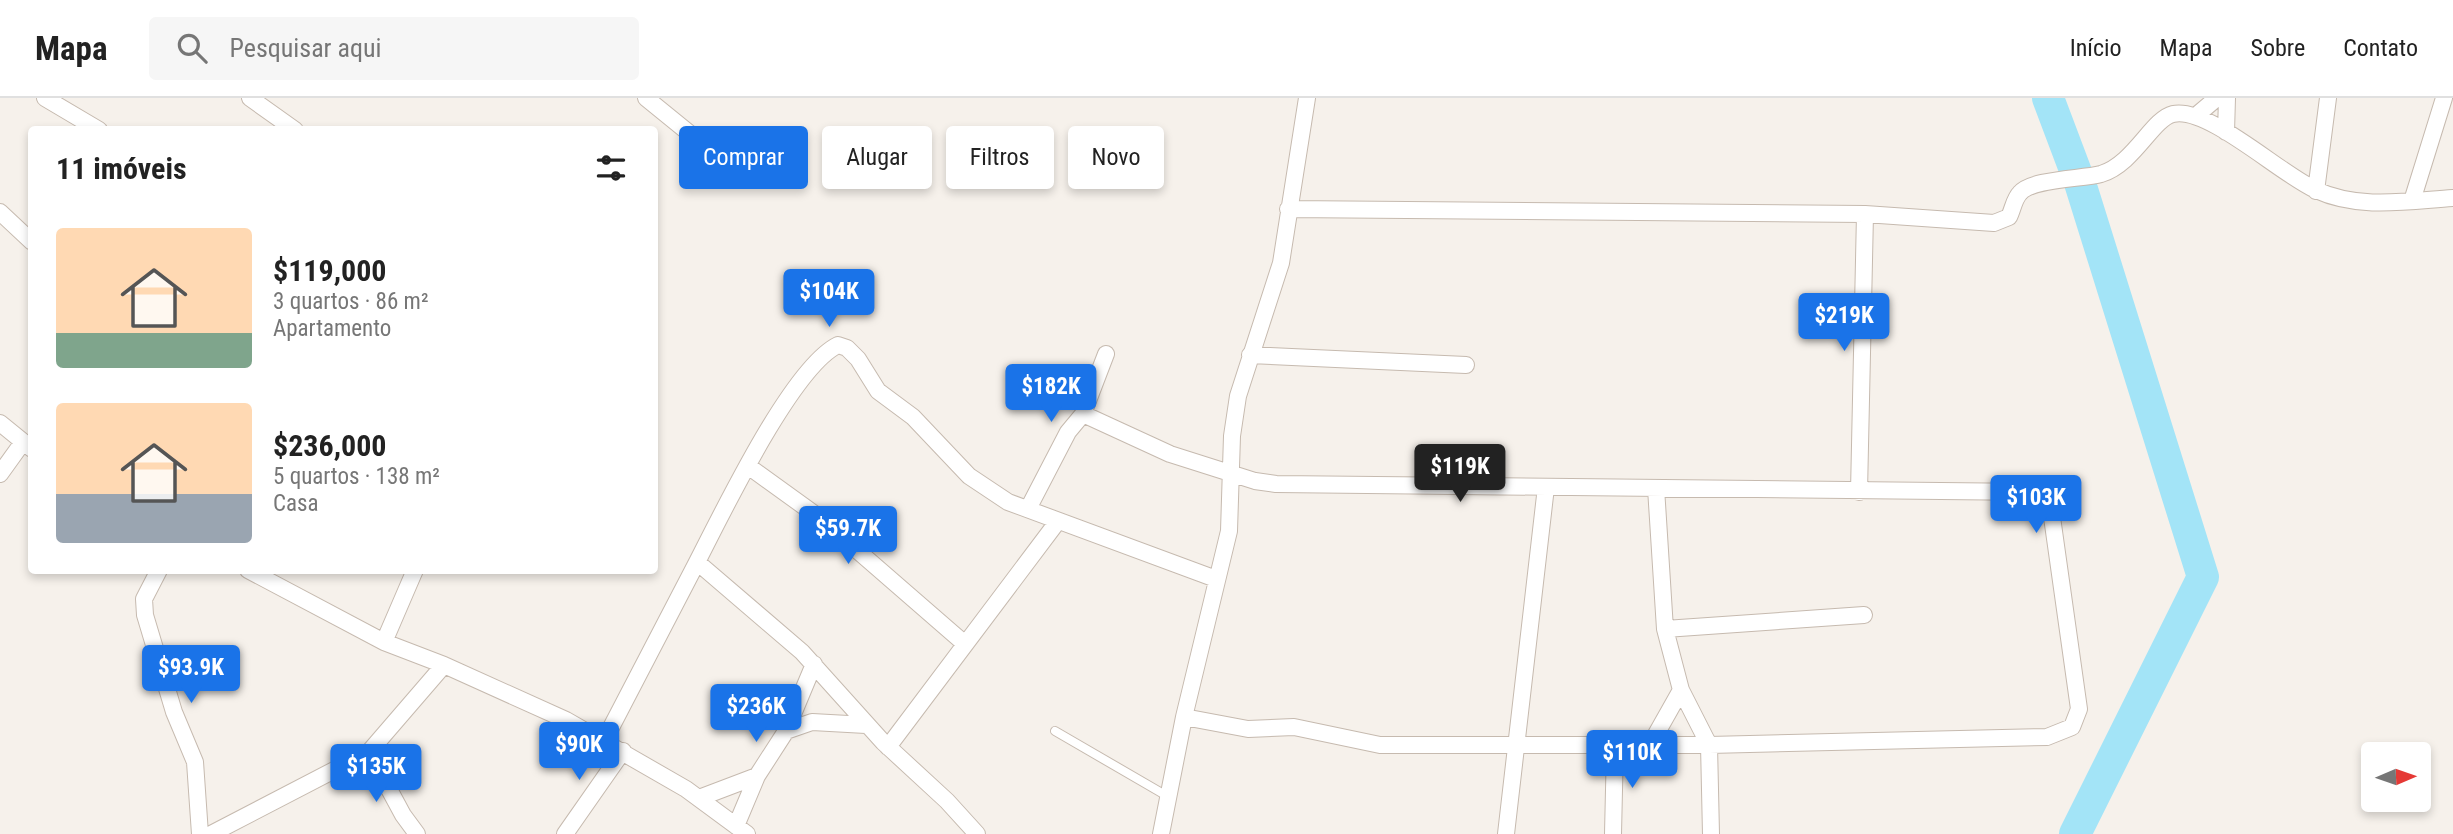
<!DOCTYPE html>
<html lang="pt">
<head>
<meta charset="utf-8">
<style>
  :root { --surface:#fff; --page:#f6f6f6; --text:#222; --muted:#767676; --line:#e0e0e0; --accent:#1a73e8 }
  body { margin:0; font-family:"Roboto Condensed",sans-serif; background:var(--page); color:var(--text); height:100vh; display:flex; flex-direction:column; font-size:26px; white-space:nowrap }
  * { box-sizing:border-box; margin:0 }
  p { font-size:23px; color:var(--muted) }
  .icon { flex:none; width:38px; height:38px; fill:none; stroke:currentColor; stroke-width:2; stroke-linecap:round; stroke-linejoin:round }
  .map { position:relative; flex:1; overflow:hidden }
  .sheet { position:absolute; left:28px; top:28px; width:630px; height:448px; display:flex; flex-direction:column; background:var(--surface); border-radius:7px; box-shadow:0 4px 10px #0003 }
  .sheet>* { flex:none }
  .banner { position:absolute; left:679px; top:28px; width:665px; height:63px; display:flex; gap:14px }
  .needle { width:46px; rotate:88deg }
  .fabs { position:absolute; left:2361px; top:644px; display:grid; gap:14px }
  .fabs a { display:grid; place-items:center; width:70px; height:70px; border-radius:7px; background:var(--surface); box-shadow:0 4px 10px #0003; font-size:35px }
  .price { position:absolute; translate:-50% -60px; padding:0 16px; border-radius:7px; background:var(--accent); color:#fff; font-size:23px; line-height:46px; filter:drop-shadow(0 2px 4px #0008) }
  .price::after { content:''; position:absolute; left:50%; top:42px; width:21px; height:16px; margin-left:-10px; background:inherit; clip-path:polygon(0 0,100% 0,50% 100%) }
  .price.on { background:#222; color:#fff }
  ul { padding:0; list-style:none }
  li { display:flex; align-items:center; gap:21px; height:175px; padding:0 28px }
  li span { display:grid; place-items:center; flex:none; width:196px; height:140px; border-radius:7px; color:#555 }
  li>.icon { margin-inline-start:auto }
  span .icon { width:84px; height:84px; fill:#fffc; stroke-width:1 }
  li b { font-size:30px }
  h2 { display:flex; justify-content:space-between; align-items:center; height:84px; padding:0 28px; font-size:30px }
  .pill { padding:0 24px; border-radius:7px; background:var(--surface); box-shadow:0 4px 10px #0003; font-size:24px; line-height:63px }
  .pill.on { background:var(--accent); color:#fff }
  header { display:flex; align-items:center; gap:42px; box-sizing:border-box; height:98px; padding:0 35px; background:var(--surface); border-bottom:2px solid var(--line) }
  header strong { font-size:33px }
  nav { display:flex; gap:38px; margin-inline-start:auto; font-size:24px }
  .search { width:490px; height:63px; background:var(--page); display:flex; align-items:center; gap:18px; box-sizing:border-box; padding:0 24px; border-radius:7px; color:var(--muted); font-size:26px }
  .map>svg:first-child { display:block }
</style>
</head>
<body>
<header>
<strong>Mapa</strong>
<div class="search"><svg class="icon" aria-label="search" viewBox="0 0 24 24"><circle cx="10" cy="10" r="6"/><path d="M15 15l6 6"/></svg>Pesquisar aqui</div>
<nav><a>Início</a><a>Mapa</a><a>Sobre</a><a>Contato</a></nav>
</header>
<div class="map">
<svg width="2453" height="736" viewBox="0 0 2453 736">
  <rect width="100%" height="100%" fill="#f6f1eb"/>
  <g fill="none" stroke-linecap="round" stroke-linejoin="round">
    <path stroke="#a3e4f7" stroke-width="32" d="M2048 0 2080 85 2203 479 2075 736"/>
    <g stroke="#c6baaf" stroke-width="10">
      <path id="lane" d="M1055 633 1167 698"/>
    </g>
    <g stroke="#c6baaf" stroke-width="18">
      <path id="street" d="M45 0 99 32
        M250 0 295 32
        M646 0 737 74
        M2198 16 2217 0
        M2226 34 2227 0
        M2316 93 2328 0
        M2412 103 2444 0
        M1288 111 1865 116 1994 125 2009 119C2013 111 2014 101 2020 95 2031 81 2082 81 2101 76 2134 66 2152 21 2173 16 2208 8 2280 76 2316 92 2359 112 2408 103 2453 100
        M0 114 32 144
        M1250 257 1466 267
        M1083 316 1170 356 1255 383 1276 386 2038 394 2050 405 2079 611 2072 629 2047 639 1709 647H1380L1294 629 1248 631 1184 619
        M0 325 32 351
        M748 368 820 420 965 546
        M0 376 23 344
        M1656 390 1665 531 1681 592 1709 647 1711 736
        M1859 394 1865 116
        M1028 411 1068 334 1083 316 1106 256
        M697 464 802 554 883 644 947 703 977 736
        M159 472 144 501 145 517 174 614 195 664 200 736
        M248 472 384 544 444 567 566 622 686 691 747 736
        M1665 531 1864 517
        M384 544 415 472
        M786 633 812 624 866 627
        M604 643C634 585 665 526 695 468 721 418 791 270 838 247L847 250 858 261 878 293 913 319 969 378 1008 404 1216 481
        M1650 647 1681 592
        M888 649 1058 423
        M369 654 403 717 417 736
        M699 700 757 678
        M736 728 757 678 786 633 814 566
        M211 736 369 654 444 567
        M565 736 623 653
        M1161 736 1184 619 1229 433 1232 338 1238 298 1281 165 1307 0
        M1506 736 1546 389
        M1613 736 1615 648"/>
    </g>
    <use href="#lane" stroke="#fff" stroke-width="8"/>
    <use href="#street" stroke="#fff" stroke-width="16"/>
  </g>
</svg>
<div class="fabs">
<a><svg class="needle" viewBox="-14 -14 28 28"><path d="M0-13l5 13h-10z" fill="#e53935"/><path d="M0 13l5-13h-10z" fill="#767676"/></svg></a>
</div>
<b class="price" style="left:829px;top:231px">$104K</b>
<b class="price" style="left:1844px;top:255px">$219K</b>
<b class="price" style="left:1051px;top:326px">$182K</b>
<b class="price on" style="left:1460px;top:406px">$119K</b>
<b class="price" style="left:2036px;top:437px">$103K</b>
<b class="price" style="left:848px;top:468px">$59.7K</b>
<b class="price" style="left:191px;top:607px">$93.9K</b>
<b class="price" style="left:756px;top:646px">$236K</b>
<b class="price" style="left:579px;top:684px">$90K</b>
<b class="price" style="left:1632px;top:692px">$110K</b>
<b class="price" style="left:376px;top:706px">$135K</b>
<div class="banner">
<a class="pill on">Comprar</a>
<a class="pill">Alugar</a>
<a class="pill">Filtros</a>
<a class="pill">Novo</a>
</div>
<section class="sheet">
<h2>11 imóveis<svg class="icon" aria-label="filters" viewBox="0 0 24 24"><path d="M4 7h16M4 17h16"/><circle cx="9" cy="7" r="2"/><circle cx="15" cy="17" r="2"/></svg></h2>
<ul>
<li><span style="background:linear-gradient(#ffd9b3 75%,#7fa58c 0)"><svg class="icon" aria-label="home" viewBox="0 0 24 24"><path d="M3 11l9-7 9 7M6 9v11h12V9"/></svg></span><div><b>$119,000</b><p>3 quartos · 86 m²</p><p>Apartamento</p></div></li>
<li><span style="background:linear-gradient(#ffd9b3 65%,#9aa5b1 0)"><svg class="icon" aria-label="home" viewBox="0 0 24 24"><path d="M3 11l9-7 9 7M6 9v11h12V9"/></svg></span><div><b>$236,000</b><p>5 quartos · 138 m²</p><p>Casa</p></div></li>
</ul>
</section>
</div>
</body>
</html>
